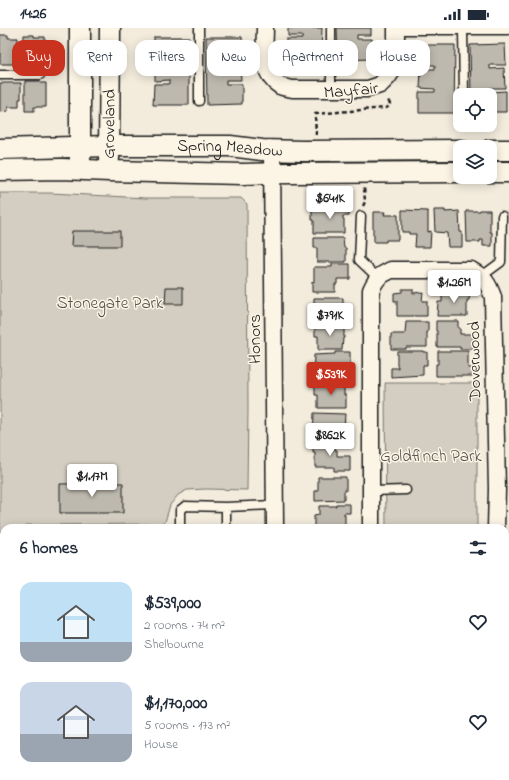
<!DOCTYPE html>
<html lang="en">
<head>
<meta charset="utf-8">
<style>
  :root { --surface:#fff; --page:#f2f2f3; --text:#1f2937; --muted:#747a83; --accent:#c8321e }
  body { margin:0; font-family:"Indie Flower",sans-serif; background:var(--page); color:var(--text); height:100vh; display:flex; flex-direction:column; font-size:15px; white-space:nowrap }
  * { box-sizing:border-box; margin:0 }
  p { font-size:13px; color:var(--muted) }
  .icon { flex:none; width:22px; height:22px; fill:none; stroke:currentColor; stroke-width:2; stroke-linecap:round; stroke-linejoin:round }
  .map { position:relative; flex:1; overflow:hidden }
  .panel { position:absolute; left:0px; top:496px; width:509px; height:256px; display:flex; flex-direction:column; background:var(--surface); border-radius:12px 12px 0 0; box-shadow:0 2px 10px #0003 }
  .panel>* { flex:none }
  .hud { position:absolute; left:12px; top:12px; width:485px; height:36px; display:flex; gap:8px }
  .fabs { position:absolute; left:453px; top:60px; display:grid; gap:8px }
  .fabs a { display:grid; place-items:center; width:44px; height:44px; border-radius:8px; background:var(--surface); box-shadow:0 2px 10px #0003; font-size:20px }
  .price { position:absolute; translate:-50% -34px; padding:0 9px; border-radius:4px; background:#fff; color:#222; font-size:13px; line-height:26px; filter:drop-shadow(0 1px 2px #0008) }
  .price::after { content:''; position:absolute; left:50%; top:24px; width:12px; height:9px; margin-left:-6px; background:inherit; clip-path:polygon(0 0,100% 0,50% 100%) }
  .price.selected { background:var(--accent); color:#fff }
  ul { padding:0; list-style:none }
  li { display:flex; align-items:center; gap:12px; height:100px; padding:0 20px }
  li span { display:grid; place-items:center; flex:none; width:112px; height:80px; border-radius:12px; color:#555 }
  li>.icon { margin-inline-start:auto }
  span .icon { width:48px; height:48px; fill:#fffc; stroke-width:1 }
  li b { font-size:17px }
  h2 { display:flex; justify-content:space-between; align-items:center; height:48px; padding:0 20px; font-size:17px }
  .pill { padding:0 14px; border-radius:12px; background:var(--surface); box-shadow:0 2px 10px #0003; font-size:14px; line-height:36px }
  .pill.selected { background:var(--accent); color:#fff }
  .status { display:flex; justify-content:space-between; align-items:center; height:28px; padding:0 20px; background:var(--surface); direction:ltr }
  .status svg { height:11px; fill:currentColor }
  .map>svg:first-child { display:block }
</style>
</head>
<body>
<div class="status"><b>14:26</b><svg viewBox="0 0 49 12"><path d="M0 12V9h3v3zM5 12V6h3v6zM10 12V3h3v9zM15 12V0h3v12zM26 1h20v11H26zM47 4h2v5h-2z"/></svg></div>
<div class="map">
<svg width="509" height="752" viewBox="0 0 509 752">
  <rect width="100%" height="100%" fill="#f3ecdd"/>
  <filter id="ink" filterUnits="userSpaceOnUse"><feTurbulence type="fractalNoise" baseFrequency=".025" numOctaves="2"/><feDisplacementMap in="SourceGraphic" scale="8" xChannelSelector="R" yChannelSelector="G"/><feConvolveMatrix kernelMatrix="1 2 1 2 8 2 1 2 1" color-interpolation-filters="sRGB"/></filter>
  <g filter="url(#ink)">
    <path fill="#d3cec1" stroke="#78756e" d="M0 165H51L146 170H241L247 176 248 381 247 462 206 461 187 462 178 467 170 477 165 494 161 496 26 497 25 500H4V529H0Z
      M385 355H477V500H386Z"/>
    <path fill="#beb9ae" stroke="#1c1c1c" d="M288 0H322L321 32H286V11H302V8H288Z
      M337 0H371V7H357V11H372L373 31 338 32Z
      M0 7H8V10H18V20H20V36H0Z
      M24 7H34V9H45V21H47L48 35H24Z
      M154 9H189V77H153L154 56H169V52L155 53V33H170V29H154Z
      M206 9H242V29L226 30V33H240L241 52H226V56H242V76L207 77Z
      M505 16 506 37H490V41L504 40 505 60H490V64L506 63V84H490V67H471L470 17Z
      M420 17H455L454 85H419V64H435V61L420 60 421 41H435V37H420Z
      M25 53H40V55H46V79H34V83H25Z
      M0 55H21V71H19V79H8V83L0 84Z
      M335 180H350L349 188H343V191H344V205H314V192H312V181H335Z
      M402 182 428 183V204L431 203 430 219H415L416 206H409V204H402Z
      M434 182H445V184L459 183 460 204H462V219H448L447 205 435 204Z
      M480 182H490V204H492V218H483V212H480V214H467L466 183H480Z
      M373 184H385L384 187H398V212H386V214H374V207H373Z
      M72 203H120V218H71Z
      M314 210H343L344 220H346V234H317V220H314Z
      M332 236H350V251H337V256H335V264H312V254H314V239H332Z
      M166 259H183V276H165Z
      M402 261H413V265L423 264 422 273H427V288H397V273H394V265L402 264Z
      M451 262H462V264H470L469 272H467V288H437L438 274H442V265H451Z
      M314 270H343V281H345V285L349 286V294H337L338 293 313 292V282H314Z
      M436 293H458V300H460V306H473V321H460V319H437V303H436Z
      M406 294H428V304H427V319H406V321H391V306H405Z
      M315 297 337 298V299H344V310H343L342 322H318V308H315Z
      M397 323H423V324H427V337H423V347L391 349V340H398V338H397Z
      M438 323H468V340H473V348H436V336H438Z
      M335 324H350V339H337V345H335V352H318V351H313L314 327 335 326Z
      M315 357H344V367H346V380H318V367H315Z
      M314 385 345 386 344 402H350L349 411H338V410H313Z
      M313 415H335V422H337V428H350V443H334V439H315V425H313Z
      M318 449H346V463H344V472L315 473V463H318Z
      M123 455V485H60V456Z
      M336 476H350V485H344V487H345V500H314V488L319 487V478H336Z
      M196 498H220V500H196Z
      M0 566H4V706H0Z
      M0 746H4V748H103V752H0Z
      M314 748H337V752H314Z
      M375 748H399V752H375Z
      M404 748H429V752H404Z
      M438 748H463V752H438Z
      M469 748H492V752H468Z"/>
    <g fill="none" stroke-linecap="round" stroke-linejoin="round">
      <g stroke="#1c1c1c" stroke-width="11">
        <path id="service" d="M199 0V73
          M331 0V61
          M396 2H508
          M463 2 464 67
          M0 47H40
          M361 188 359 232 378 250
          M482 248 501 234 502 188
          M371 463 406 462
          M226 479V500
          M180 500V482L185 478 226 479 275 477
          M505 727V739
          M129 748 131 752
          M361 748V752
          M222 752 224 750V748
          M505 752V748"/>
      </g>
      <g stroke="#1c1c1c" stroke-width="19">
        <path id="minor" d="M265 0C265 19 260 46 280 58 284 60 289 60 292 61H368L380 57 388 49 394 40 396 25V0
          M272 122 275 500
          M371 500V262C377 249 379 248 391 242H471C485 250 488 255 493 269L497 461 496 500
          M277 748V752"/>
      </g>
      <g stroke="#1c1c1c" stroke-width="23">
        <g id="tertiary">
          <path d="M80 0V132"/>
          <path id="s1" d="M0 121 109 118H230L262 122 303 123 460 122"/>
          <path d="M490 122H509"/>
          <path id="s2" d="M109 131 110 0"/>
          <path d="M0 142 62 141 109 143 243 146 290 145 460 144"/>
          <path d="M490 144H509"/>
        </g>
      </g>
      <path stroke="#1c1c1c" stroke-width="2.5" stroke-dasharray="4 3" stroke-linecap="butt" d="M316 107 315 86 385 80 388 79 390 76 387 70
        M363 178 365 174 364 159"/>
      <use href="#service" stroke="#fcf5e5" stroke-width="8"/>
      <use href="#minor" stroke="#fcf5e5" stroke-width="16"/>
      <use href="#tertiary" stroke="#fcf5e5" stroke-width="20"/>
    </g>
  </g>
  <g text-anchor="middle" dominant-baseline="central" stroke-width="3" stroke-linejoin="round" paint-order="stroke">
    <g font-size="17" fill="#1c1c1c" stroke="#fcf5e5">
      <text transform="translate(351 63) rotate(-5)">Mayfair</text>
      <text stroke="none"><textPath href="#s2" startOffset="35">Groveland</textPath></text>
      <text stroke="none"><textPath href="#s1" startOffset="230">Spring Meadow</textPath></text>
      <text transform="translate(255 311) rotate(-90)">Honors</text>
      <text transform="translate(475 333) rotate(-91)">Doverwood</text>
    </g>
    <g font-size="17" fill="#53514e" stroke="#fcf5e5">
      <text x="110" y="275">Stonegate Park</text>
      <text x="431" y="428">Goldfinch Park</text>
    </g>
  </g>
</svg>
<div class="fabs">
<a><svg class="icon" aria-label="locate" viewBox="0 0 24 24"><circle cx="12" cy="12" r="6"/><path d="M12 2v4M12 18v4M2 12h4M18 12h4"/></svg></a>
<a><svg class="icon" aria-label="layers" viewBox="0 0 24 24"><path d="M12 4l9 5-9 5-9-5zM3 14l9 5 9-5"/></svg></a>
</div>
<b class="price" style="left:330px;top:192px">$641K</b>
<b class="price" style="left:454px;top:276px">$1.26M</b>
<b class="price" style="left:330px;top:309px">$791K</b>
<b class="price selected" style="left:331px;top:368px">$539K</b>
<b class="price" style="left:330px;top:429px">$862K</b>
<b class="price" style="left:92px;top:470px">$1.17M</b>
<div class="hud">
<a class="pill selected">Buy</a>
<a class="pill">Rent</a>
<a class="pill">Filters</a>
<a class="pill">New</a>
<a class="pill">Apartment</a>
<a class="pill">House</a>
</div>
<section class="panel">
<h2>6 homes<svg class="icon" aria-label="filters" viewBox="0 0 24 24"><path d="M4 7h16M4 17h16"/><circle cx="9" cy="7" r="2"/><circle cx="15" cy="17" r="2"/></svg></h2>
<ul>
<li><span style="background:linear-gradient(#bfe0f5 75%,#9aa5b1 0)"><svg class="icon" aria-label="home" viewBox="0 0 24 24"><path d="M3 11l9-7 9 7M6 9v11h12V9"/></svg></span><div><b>$539,000</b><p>2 rooms · 74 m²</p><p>Shelbourne</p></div><svg class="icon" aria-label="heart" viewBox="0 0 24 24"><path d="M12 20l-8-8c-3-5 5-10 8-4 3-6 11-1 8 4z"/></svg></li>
<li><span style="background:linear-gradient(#c9d6e8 65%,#9aa5b1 0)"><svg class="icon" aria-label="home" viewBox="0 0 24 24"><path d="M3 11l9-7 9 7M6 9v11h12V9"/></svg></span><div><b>$1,170,000</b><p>5 rooms · 173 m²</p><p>House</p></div><svg class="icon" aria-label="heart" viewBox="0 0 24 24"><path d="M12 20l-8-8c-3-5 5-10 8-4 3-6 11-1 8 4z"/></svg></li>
</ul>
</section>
</div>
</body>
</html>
